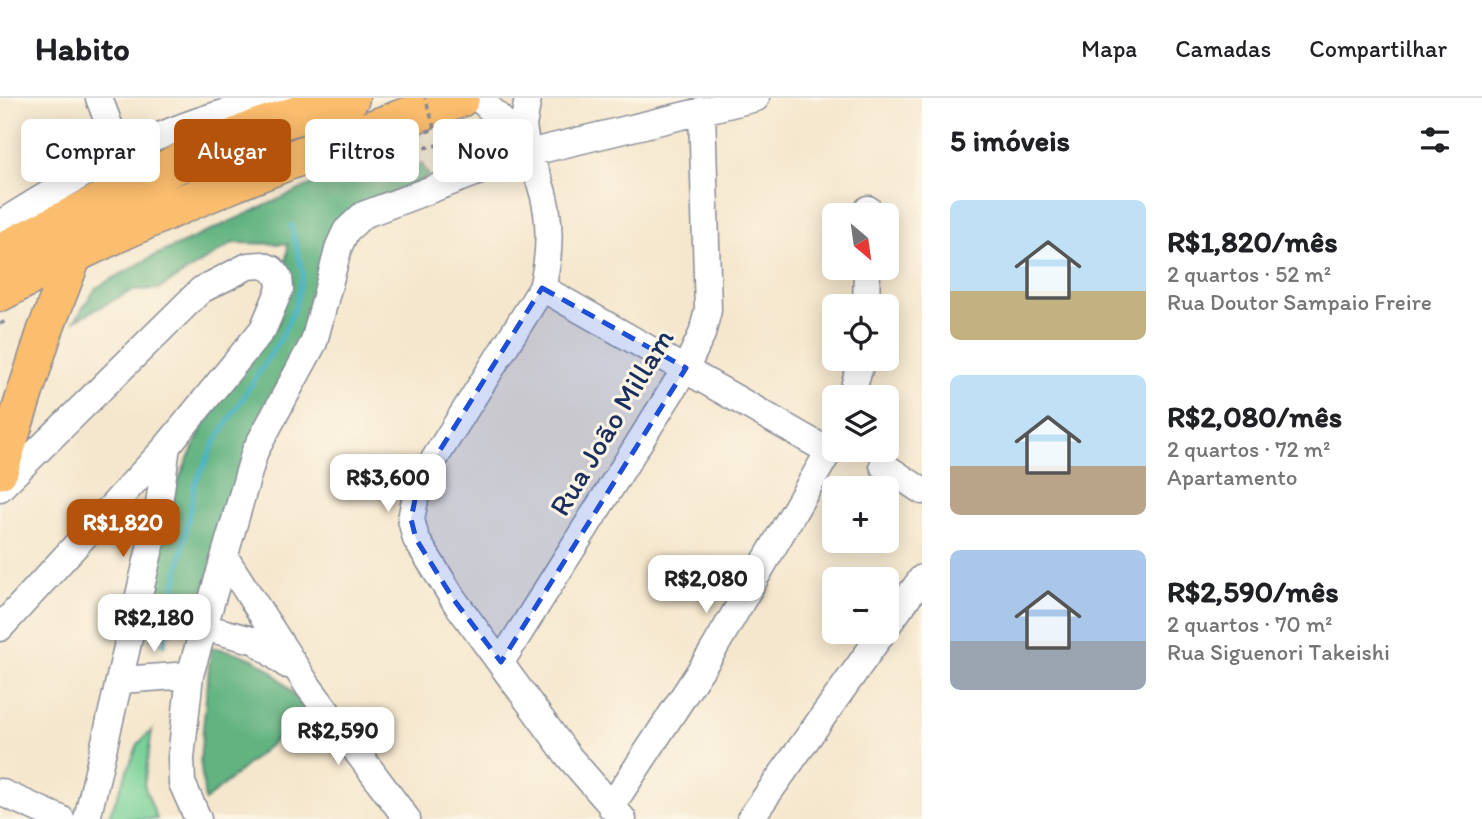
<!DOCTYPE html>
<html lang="pt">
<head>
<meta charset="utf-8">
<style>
  :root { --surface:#fff; --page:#f6f6f6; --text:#202124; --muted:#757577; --line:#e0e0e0; --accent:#b45309 }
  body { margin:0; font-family:Itim,sans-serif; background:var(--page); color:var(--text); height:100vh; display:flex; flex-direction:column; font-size:26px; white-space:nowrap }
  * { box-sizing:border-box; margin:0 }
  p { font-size:23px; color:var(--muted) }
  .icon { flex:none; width:38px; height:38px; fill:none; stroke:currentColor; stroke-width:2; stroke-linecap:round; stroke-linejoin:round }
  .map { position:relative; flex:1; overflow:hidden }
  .sheet { display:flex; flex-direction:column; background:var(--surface); width:560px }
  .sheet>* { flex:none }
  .top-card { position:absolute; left:21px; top:21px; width:665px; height:63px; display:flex; gap:14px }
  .needle { width:46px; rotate:151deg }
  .tools { position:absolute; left:822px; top:105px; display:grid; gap:14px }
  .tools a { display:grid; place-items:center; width:77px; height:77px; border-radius:10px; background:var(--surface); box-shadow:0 4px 18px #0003; font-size:35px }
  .price { position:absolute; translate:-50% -60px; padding:0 16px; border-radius:14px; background:#fff; color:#222; font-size:23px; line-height:46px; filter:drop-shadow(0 2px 4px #0008) }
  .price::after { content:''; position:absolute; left:50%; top:42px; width:21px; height:16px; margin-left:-10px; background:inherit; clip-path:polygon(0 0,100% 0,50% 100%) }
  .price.current { background:var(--accent); color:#fff }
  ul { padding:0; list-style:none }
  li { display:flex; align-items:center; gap:21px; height:175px; padding:0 28px }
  li span { display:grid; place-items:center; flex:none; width:196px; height:140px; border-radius:10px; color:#555 }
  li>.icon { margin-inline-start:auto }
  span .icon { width:84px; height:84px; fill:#fffc; stroke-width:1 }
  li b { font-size:30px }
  h2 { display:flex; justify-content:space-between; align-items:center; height:84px; padding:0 28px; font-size:30px }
  .pill { padding:0 24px; border-radius:10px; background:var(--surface); box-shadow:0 4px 18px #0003; font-size:24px; line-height:63px }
  .pill.current { background:var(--accent); color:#fff }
  header { display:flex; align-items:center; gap:42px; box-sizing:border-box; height:98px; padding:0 35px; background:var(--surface); border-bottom:2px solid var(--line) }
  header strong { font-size:33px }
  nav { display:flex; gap:38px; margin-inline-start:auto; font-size:24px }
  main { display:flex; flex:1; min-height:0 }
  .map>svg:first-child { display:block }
</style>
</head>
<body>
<header>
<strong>Habito</strong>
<nav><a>Mapa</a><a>Camadas</a><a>Compartilhar</a></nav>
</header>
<main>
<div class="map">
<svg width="922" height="721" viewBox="0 0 922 721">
  <rect width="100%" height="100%" fill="#fcf5e5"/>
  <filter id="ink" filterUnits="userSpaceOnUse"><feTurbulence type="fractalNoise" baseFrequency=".0143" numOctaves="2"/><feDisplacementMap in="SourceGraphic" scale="14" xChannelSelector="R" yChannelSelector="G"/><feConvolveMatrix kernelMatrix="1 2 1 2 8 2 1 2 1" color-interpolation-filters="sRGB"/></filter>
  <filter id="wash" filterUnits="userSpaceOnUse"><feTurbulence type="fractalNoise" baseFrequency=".00686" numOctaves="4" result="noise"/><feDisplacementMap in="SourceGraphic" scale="28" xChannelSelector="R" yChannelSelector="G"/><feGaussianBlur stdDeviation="1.57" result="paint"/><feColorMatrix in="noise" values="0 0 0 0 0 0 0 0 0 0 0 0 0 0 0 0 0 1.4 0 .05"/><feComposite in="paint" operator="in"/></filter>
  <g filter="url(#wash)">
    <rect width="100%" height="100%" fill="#f5e7cd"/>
    <path fill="#78d197" stroke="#4a807a" stroke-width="2" d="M152 632 144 687 157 721H108L138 646Z"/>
    <path fill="#62b380" stroke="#3e716f" stroke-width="2" d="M422 66 429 78 333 127 313 209 261 322 193 529 150 540 181 502 154 486 153 464 177 385 205 324 279 224 288 146 233 145 159 191 133 192 75 222 96 190 152 159 319 83Z
      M211 549C266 559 273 572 308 614L205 703 200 661Z"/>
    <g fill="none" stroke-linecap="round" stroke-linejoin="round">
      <path stroke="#45b2c3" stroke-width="5" d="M164 547 195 386 215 344 282 238 295 209 303 176 291 127"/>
    </g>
  </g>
  <g filter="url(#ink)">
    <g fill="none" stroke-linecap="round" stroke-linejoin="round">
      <g stroke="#888b96" stroke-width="29">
        <path id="minor" d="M99 0 121 58
          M478 0C539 51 561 112 542 190L418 387 411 421 416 441 454 502 569 659 623 721
          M527 53 523 28 528 0
          M868 117V111
          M0 126C94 67 203 2 316 1
          M542 190 830 354
          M866 208 867 170
          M851 299 862 261
          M883 367 922 393
          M0 390 201 192 248 168 262 167 272 171 279 180 280 191 263 231 167 348 0 530
          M226 461 308 588 407 721
          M887 528 922 480
          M203 529 256 543 287 567
          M501 564 686 270 702 236 708 212 702 12
          M121 582 190 577
          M0 694 61 721
          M611 709 711 556 835 343
          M87 721 157 420 167 348
          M198 721 182 685 181 660 190 577 255 353 314 244 339 148 346 133 363 117 528 55 756 0
          M750 721 883 534"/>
      </g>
      <g stroke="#888b96" stroke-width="38">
        <path id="major" d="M0 373 45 233 74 158"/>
      </g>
      <g stroke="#888b96" stroke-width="41">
        <path id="highway" d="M0 155 181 64 255 31 350 0
          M0 194C147 114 303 55 460 0"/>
      </g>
      <path stroke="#888b96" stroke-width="3.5" stroke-dasharray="5 5" stroke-linecap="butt" d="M395 56 457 43 464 56
        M350 70 361 72 404 58 405 53
        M0 226 8 222"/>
      <use href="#minor" stroke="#fff" stroke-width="26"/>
      <use href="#major" stroke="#fbbd6e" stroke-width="35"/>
      <use href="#highway" stroke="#fbbd6e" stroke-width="38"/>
      <path stroke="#888b96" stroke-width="3.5" stroke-dasharray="5 5" stroke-linecap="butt" d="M395 56 359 66 357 57 435 31 425 0"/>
    </g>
  </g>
  <path fill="#1d4ed8" fill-opacity="0.2" stroke="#1d4ed8" stroke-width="5" stroke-dasharray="14 9" stroke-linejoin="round" d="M542 190 686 270 501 564 454 502 416 441 411 421 418 387Z"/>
  <g text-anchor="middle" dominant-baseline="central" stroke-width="6" stroke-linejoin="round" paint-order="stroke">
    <g font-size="30" fill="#1b2f5e" stroke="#fcf5e5">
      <text transform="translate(611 324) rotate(-59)">Rua João Millam</text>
    </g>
  </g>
</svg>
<div class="tools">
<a><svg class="needle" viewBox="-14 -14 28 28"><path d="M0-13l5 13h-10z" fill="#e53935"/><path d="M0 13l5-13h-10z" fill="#757577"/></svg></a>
<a><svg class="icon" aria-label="locate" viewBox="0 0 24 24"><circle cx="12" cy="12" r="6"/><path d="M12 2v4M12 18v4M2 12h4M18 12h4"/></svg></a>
<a><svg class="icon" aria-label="layers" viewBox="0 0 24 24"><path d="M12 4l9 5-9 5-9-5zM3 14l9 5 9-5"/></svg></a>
<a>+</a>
<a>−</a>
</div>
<b class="price" style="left:388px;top:416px">R$3,600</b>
<b class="price current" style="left:123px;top:461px">R$1,820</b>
<b class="price" style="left:706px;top:517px">R$2,080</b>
<b class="price" style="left:154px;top:556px">R$2,180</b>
<b class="price" style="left:338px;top:669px">R$2,590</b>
<div class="top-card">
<a class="pill">Comprar</a>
<a class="pill current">Alugar</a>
<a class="pill">Filtros</a>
<a class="pill">Novo</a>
</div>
</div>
<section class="sheet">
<h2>5 imóveis<svg class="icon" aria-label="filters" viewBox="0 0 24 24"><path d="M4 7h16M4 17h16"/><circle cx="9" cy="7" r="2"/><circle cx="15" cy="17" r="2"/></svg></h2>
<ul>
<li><span style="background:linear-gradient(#bfe0f5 65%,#c2b280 0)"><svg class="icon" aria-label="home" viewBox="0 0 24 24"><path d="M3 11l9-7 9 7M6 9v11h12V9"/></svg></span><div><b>R$1,820/mês</b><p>2 quartos · 52 m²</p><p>Rua Doutor Sampaio Freire</p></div></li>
<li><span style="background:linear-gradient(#bfe0f5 65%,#b9a48a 0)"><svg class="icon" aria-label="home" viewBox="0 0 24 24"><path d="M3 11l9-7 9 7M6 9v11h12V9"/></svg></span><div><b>R$2,080/mês</b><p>2 quartos · 72 m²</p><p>Apartamento</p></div></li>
<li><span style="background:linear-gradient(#a9c7e8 65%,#9aa5b1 0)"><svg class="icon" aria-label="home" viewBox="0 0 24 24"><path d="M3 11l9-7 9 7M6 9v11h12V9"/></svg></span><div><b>R$2,590/mês</b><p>2 quartos · 70 m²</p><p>Rua Siguenori Takeishi</p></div></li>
</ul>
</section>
</main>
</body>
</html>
